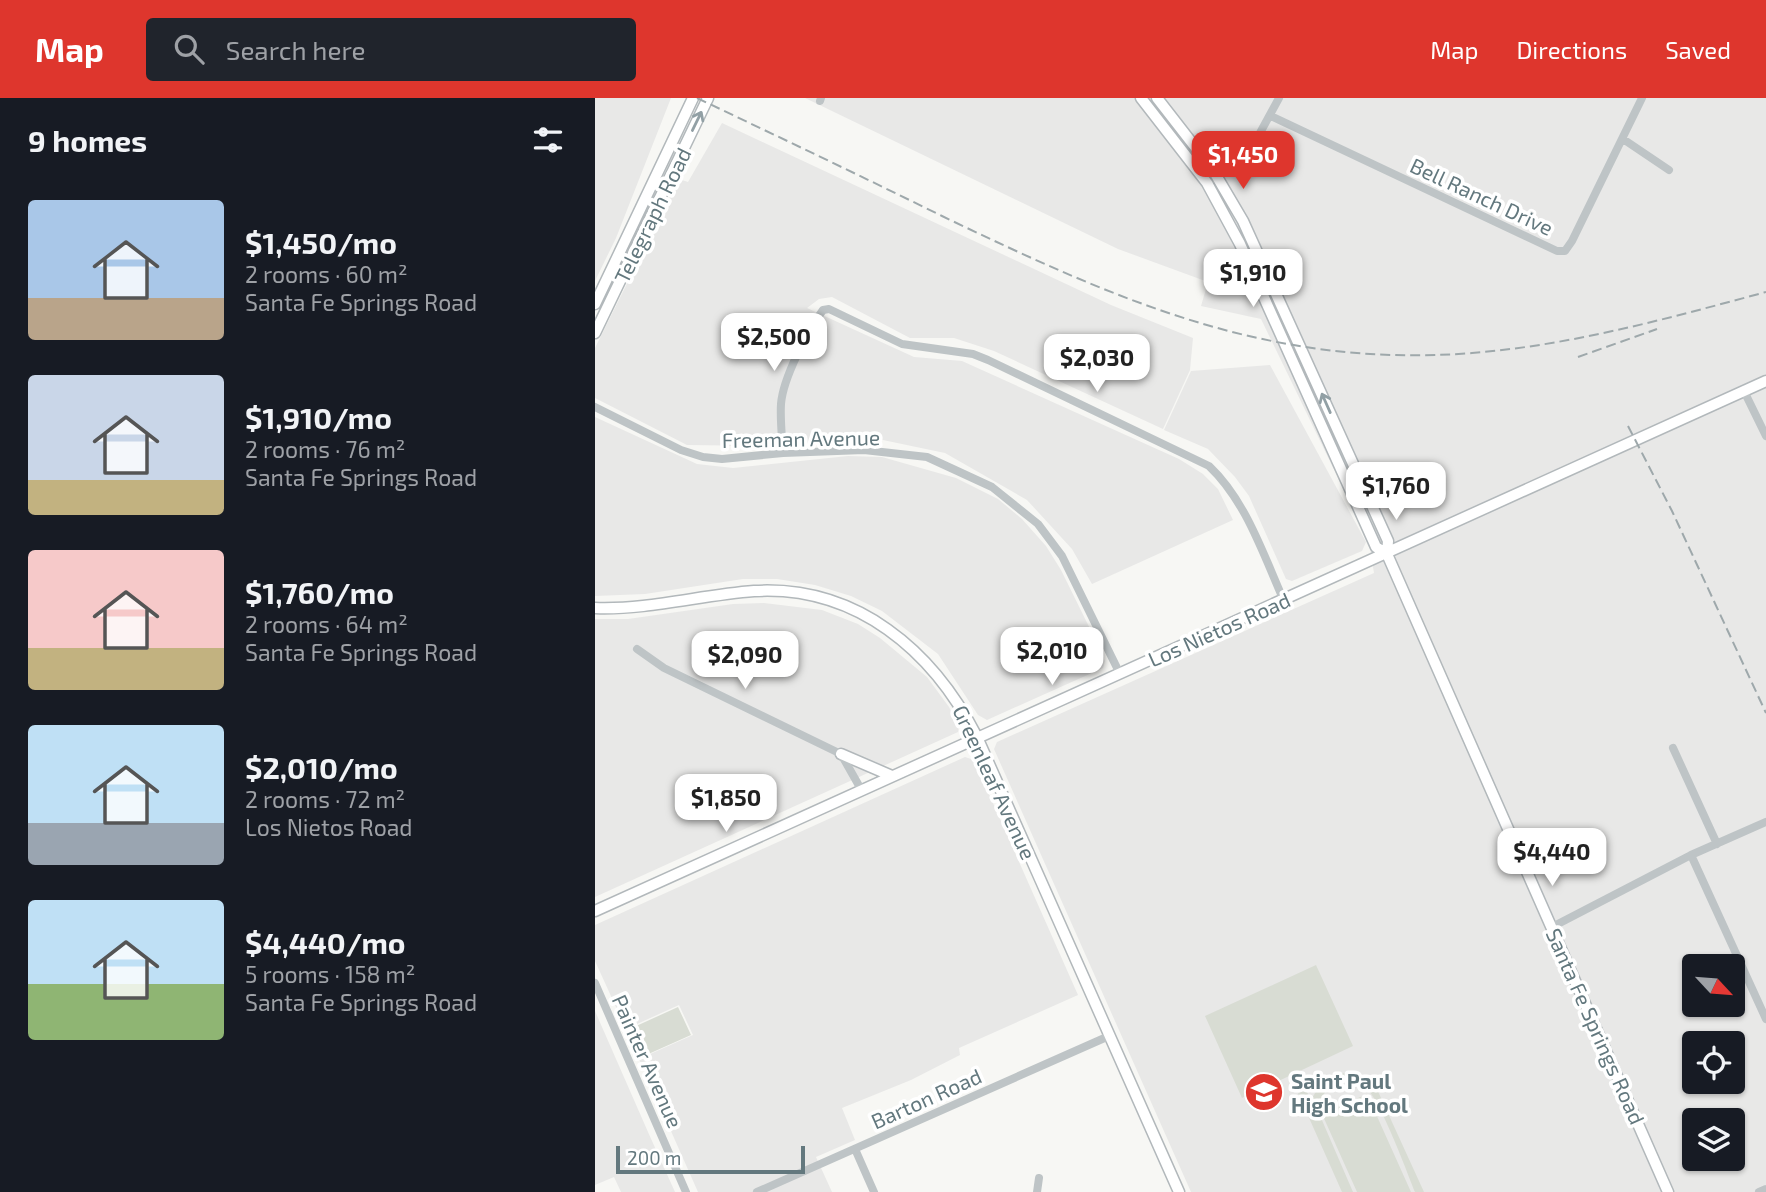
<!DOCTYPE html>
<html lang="en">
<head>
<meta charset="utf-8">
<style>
  :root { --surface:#171b24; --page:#20242c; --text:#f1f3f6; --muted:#9ea1a6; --accent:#de362d }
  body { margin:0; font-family:"Exo 2",sans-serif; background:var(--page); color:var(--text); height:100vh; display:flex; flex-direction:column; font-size:26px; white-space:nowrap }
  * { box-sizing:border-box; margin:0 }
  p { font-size:23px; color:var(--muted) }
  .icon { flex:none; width:38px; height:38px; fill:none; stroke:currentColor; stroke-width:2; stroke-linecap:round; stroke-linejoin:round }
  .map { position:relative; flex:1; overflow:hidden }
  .side { display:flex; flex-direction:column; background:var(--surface); width:595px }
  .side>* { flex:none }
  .needle { width:46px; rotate:116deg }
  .tools { position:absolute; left:1087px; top:856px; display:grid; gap:14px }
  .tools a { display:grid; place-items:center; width:63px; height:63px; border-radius:7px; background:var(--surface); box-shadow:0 2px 5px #0004; font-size:35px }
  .scale { position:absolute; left:21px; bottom:18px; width:189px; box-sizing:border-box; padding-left:7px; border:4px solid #63787e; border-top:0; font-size:19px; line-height:24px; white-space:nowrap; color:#63787e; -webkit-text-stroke:5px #fff; paint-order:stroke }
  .price { position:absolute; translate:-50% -60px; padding:0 16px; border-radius:14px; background:#fff; color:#222; font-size:23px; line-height:46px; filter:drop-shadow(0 2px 4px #0008) }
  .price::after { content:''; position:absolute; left:50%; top:42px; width:21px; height:16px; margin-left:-10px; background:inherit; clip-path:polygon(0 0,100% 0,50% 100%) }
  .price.current { background:var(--accent); color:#fff }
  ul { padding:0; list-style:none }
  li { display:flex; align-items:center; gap:21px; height:175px; padding:0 28px }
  li span { display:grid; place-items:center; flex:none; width:196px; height:140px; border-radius:7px; color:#555 }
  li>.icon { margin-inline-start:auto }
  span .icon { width:84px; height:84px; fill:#fffc; stroke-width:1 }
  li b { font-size:30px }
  h2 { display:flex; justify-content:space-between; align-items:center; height:84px; padding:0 28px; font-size:30px }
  header { display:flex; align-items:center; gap:42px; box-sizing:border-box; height:98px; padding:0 35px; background:var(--accent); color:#fff }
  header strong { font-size:33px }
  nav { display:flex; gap:38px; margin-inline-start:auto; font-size:24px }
  .search { width:490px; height:63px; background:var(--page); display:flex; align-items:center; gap:18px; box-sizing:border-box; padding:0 24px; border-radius:7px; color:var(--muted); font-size:26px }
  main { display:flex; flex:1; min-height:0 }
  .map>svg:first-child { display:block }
</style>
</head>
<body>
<header>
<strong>Map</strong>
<div class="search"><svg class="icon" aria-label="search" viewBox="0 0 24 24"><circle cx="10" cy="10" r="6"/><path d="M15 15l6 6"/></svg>Search here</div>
<nav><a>Map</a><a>Directions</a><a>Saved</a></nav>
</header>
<main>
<section class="side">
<h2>9 homes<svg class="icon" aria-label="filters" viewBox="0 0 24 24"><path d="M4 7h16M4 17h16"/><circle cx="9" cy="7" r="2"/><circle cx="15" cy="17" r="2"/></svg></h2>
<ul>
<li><span style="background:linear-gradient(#a9c7e8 70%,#b9a48a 0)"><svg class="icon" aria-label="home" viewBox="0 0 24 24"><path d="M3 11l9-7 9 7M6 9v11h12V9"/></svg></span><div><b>$1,450/mo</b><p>2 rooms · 60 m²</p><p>Santa Fe Springs Road</p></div></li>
<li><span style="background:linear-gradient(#c9d6e8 75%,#c2b280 0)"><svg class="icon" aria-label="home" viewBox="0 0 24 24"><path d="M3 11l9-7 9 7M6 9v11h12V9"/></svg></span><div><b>$1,910/mo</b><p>2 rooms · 76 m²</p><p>Santa Fe Springs Road</p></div></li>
<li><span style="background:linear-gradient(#f6c9c9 70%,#c2b280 0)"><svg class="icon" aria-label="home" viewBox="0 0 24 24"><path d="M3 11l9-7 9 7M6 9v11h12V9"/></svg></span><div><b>$1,760/mo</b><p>2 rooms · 64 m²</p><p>Santa Fe Springs Road</p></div></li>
<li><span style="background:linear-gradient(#bfe0f5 70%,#9aa5b1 0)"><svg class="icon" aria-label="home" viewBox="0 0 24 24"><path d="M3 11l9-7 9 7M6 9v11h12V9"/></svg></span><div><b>$2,010/mo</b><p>2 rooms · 72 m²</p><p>Los Nietos Road</p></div></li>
<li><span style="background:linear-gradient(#bfe0f5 60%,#8fb573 0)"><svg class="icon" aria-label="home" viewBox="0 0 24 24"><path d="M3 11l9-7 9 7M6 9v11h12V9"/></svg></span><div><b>$4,440/mo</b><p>5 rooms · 158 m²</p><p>Santa Fe Springs Road</p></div></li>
</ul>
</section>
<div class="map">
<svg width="1171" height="1094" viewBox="0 0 1171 1094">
  <rect width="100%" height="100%" fill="#f7f7f4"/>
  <path fill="#e8e8e7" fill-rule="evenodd" d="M0 0H76L21 140 0 183Z
    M210 0H1171V1094H596L399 651 402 644 779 475 774 444 666 221 606 208 613 184 523 151ZM1099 868H1138V906H1099ZM1099 945H1138V984H1099ZM1099 1022H1138V1060H1099Z
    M127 25 516 207 598 240 595 272 568 331 399 253 359 240H315L237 199 224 201 212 210 319 259 367 263 584 361 608 376 623 391 638 422 497 486 477 451 432 402 350 355 283 341 174 348 92 347 0 300V250L84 81 93 84Z
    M675 267 771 444 767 453 697 483 691 481 654 398 640 379 613 351 569 332 596 273Z
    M0 319 102 366 138 370 253 358 287 359 361 380 403 401 427 421 451 448 466 472 505 551 510 563 508 570 392 622 383 617 343 556 287 513 256 498 220 487 182 481H148L50 496 0 498Z
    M169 505 227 512 263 526 285 540 332 579 354 609 364 629 363 634 0 799V521H33L138 506Z
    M370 659 379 662 483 897 364 950 365 957 316 982 247 1010 260 1042 221 1059 237 1094H103L44 961 98 937 84 907 31 931 0 863V827Z
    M0 913 53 1034 80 1094H26L19 1079 0 1087Z"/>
  <path fill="#d8dcd3" d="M721 867 758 948 647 1000 610 918Z
    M83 909 96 937 40 962 28 934Z
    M745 975 765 977 781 989 829 1094H820C812 1074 785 1001 771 990 764 984 753 982 745 984 731 988 725 1000 723 1013L758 1094H747L703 995 711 992 716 1002 727 983Z
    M772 996 816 1094H762L727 1016Z"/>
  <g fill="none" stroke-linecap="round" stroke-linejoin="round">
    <g stroke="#b2b8bb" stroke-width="13">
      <path id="major" d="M546 0 612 85 645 146 781 449 792 456
        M562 0 618 72 648 123 793 443 792 456 1073 1094
        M0 206 98 0
        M0 235 113 0
        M0 510C53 512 106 497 159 493 262 487 338 553 382 639L584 1094
        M246 656 297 678
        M0 813 1171 283"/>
    </g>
    <path stroke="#bec4c6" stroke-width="8" d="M225 3 226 0
      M676 18 962 153H970L977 143 1047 0
      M1028 41 1074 72
      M617 81 653 57 684 0
      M1149 293 1171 338
      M0 309 86 352 108 359 127 361 188 355 269 352 332 359 397 389 443 426 467 458 525 576
      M188 355C187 338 185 322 186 306 188 280 213 232 228 212L234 211 307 246 378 256 393 262 614 368C651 403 668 456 689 503
      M42 551 69 570 246 656 267 693
      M1078 650 1122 746
      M1096 757 1171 921
      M957 829 1096 757 1171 724
      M0 885 91 1094
      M260 1051 279 1094
      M162 1094 514 938
      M442 1094 444 1080
      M1164 1094 1171 1091"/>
    <use href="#major" stroke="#fff" stroke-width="10"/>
    <path stroke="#9ea8ab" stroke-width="2" stroke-dasharray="10 5" stroke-linecap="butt" d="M102 0C184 39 266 78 347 118 524 203 676 271 877 255 978 247 1074 220 1171 194
      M983 259 1062 231
      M1033 328 1077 413 1171 615"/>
  </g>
  <defs><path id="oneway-shaft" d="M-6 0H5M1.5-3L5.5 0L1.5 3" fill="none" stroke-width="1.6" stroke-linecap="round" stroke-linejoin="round" transform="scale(1.75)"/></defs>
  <g stroke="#92a0a5">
    <use href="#oneway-shaft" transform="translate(102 23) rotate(-64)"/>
    <use href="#oneway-shaft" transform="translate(731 305) rotate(-114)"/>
  </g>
  <defs>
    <g id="school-disc" transform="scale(2.0125)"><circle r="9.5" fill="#de362d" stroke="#fff"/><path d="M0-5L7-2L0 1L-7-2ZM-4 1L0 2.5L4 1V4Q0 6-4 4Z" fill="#fff"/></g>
  </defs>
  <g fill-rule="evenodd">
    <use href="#school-disc" x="669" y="994"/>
  </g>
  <g text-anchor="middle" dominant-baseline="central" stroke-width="7" stroke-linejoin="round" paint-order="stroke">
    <g font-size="21" fill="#63787e" stroke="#fff">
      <text transform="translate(887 98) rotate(25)">Bell Ranch Drive</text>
      <text transform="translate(57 117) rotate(-64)">Telegraph Road</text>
      <text transform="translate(206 340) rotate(-1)">Freeman Avenue</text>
      <text transform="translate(624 531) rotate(-24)">Los Nietos Road</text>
      <text transform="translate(400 684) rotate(65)">Greenleaf Avenue</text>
      <text transform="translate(1001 928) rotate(66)">Santa Fe Springs Road</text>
      <text transform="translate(53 963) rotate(66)">Painter Avenue</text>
      <text transform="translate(331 1000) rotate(-24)">Barton Road</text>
    </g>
    <g font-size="21" font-weight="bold" fill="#63787e" stroke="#fff" text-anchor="start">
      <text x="696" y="982">Saint Paul<tspan x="696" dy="24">High School</tspan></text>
    </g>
  </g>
</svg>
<div class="tools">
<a><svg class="needle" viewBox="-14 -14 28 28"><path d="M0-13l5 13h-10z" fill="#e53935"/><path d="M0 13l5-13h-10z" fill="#9ea1a6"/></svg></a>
<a><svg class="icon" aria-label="locate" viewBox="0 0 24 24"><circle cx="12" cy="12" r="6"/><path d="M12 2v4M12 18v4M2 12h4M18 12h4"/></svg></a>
<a><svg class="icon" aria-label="layers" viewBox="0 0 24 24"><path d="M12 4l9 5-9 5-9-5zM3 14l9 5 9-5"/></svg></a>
</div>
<div class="scale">200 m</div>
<b class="price current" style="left:648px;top:93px">$1,450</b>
<b class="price" style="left:658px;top:211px">$1,910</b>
<b class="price" style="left:179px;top:275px">$2,500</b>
<b class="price" style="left:502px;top:296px">$2,030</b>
<b class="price" style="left:801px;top:424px">$1,760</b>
<b class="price" style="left:457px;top:589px">$2,010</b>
<b class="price" style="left:150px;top:593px">$2,090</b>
<b class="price" style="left:131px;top:736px">$1,850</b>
<b class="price" style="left:957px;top:790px">$4,440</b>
</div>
</main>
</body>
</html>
